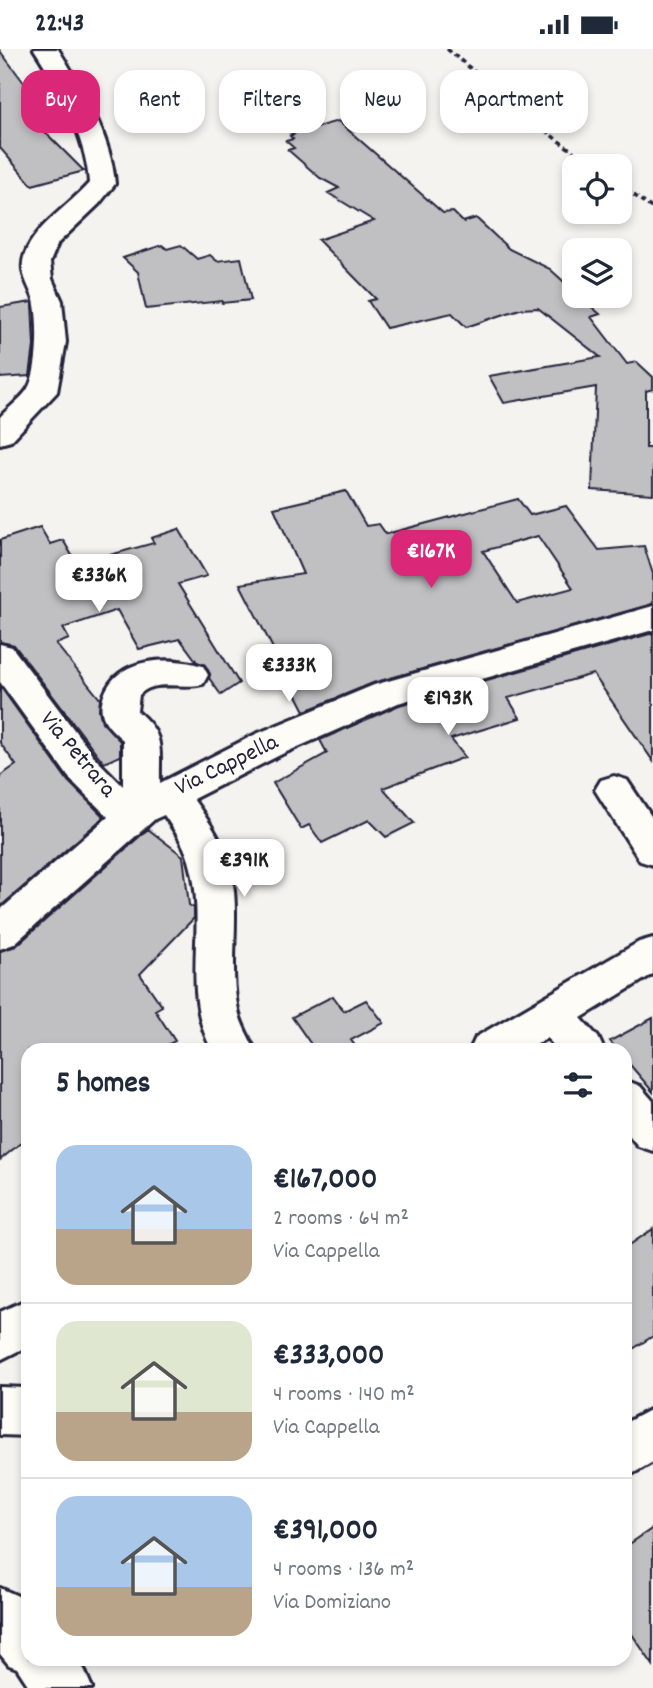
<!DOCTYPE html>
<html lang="en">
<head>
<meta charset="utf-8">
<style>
  :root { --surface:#fff; --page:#f2f2f3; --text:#1f2937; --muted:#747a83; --line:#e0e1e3; --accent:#db2777 }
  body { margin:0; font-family:Dekko,sans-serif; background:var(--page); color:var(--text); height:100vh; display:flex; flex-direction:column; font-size:26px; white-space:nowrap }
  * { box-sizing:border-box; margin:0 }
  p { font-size:23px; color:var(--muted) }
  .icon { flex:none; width:38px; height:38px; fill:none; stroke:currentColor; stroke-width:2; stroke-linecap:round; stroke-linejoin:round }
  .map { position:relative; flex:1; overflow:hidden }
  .panel { position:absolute; left:21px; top:994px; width:611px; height:623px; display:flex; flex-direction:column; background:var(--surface); border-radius:21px; box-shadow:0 4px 10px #0003 }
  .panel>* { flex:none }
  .top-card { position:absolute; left:21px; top:21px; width:612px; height:63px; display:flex; gap:14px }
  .controls { position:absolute; left:562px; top:105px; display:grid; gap:14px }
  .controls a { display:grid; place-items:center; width:70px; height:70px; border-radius:14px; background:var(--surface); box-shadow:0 4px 10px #0003; font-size:35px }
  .price { position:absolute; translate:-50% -60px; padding:0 16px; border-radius:14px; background:#fff; color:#222; font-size:23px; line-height:46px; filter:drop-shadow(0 2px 4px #0008) }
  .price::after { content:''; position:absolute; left:50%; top:42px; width:21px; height:16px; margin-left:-10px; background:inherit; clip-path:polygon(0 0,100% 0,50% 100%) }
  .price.on { background:var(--accent); color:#fff }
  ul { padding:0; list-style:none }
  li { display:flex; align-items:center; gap:21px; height:175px; padding:0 35px }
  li+li { border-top:2px solid var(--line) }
  li span { display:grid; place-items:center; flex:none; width:196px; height:140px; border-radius:21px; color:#555 }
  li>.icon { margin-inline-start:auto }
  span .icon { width:84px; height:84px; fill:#fffc; stroke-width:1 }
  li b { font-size:30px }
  h2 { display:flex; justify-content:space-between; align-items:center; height:84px; padding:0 35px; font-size:30px }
  .chip { padding:0 24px; border-radius:21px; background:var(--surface); box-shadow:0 4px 10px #0003; font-size:24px; line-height:63px }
  .chip.on { background:var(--accent); color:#fff }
  .status { display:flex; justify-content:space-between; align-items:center; height:49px; padding:0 35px; background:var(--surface); direction:ltr }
  .status svg { height:19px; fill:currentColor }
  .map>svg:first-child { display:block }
</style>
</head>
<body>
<div class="status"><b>22:43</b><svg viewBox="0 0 49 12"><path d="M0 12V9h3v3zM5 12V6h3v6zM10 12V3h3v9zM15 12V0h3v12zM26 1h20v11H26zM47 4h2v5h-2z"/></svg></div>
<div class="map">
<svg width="653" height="1639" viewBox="0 0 653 1639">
  <rect width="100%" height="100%" fill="#f4f3ef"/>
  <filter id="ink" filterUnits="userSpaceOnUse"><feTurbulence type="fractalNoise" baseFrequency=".0143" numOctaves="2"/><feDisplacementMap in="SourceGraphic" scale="14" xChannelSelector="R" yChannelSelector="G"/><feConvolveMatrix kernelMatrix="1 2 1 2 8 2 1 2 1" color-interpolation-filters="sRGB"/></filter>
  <g filter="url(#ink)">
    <path fill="#c0bfc2" stroke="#22223b" stroke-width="2" fill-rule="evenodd" d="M0 2 38 52 48 50 64 79 45 83 84 122 32 136 0 99Z
      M338 72 443 164 453 163 463 173 476 169 509 200 550 220 574 242V247H579L600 265 591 268 627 315 637 313 653 328V340L646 342V399H653V445L592 441 596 338 504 354 489 327 600 308 538 259 520 260 466 278 452 264 386 279 368 252 376 250 318 191 374 172 328 144 339 139 320 129 288 101 294 99 286 92 293 90 290 87 293 86 291 85Z
      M162 196 167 200 181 196 197 210 210 206 217 212 241 209 251 251 222 254V252L146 260 138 223 123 209Z
      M32 253 34 297 30 327 0 329V258Z
      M346 442 366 477 379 475 386 485 518 450 530 466 566 457 599 501 644 497 653 525V555L373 634 305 662 240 535 303 525 274 459ZM538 487 573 539 517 554 483 502Z
      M40 478 50 495 63 491 77 515 154 494 151 489 179 480 207 527 178 535 239 634 221 646 209 629 210 625 205 616 197 613 180 590 139 600 117 561 63 579 69 590 56 595 100 650 99 661 102 673 120 692V707L104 714 14 596 0 593V491Z
      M653 584V712L593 625 508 649 520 669 451 690 465 708 383 739 414 774 386 788 369 771 322 794 309 776 301 780 273 734 327 704 320 691 399 656Z
      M0 637 68 732 104 768 0 858V727L16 716 0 694Z
      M148 780 183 807 189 856 194 859V869L140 925 162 957 155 961 175 992 158 1001H28V1088L0 1111V902L16 897Z
      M333 947 344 962 366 951 384 974 351 991 358 1001H315L292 968Z
      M653 969V1043L625 1010V1001H617L610 992Z
      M653 1180V1287L625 1305V1199Z
      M653 1479V1616L625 1575V1498Z"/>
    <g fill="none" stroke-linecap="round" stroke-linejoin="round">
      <g stroke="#22223b" stroke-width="6">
        <path id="minor" d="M34 0H58C82 38 112 90 115 135L99 155 58 194 50 213 52 230 62 252 66 293 57 343 11 392 0 395V368C8 359 20 351 27 341 39 324 39 271 34 251 29 236 18 223 25 205 36 176 69 157 89 134 87 90 58 37 34 0Z
          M653 557V581L398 654 282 705 193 750C209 772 225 796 231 822 241 868 228 916 238 961 241 976 249 988 255 1001H212C180 940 207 881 191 819 187 799 175 782 164 766L155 770 14 895 0 900V861L108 768 70 730 0 633V595L12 598 96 710 123 737V691C108 678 96 667 104 646 118 607 170 607 203 617L208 626 203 635C183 641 155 629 139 646L137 662C166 687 159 698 160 734L256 685 374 636Z
          M614 727 627 731 653 770V816L640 812 595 741 601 731Z
          M653 889V925L581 969 598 988 604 1001H558L547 989 527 1001H470L476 988 639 893Z
          M625 1031 640 1037 653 1052V1102L638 1097 625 1081Z
          M28 1250V1297L0 1311V1263Z
          M0 1338 28 1339V1387L0 1386Z
          M653 1359V1413L625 1429V1374Z
          M0 1539 18 1547 28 1557V1610H75L84 1620 92 1639H30L17 1619 9 1616 0 1605Z"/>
      </g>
      <path stroke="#22223b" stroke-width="3.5" stroke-dasharray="5 3.5" stroke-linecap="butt" d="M447 0 556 90 594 117
        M620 136 653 160"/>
      <use href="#minor" fill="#fdfcf7" fill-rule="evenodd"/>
    </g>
  </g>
  <g text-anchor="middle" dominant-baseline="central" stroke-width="6" stroke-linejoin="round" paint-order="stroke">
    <g font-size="24" fill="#22223b" stroke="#fdfcf7">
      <text transform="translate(77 706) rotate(50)">Via Petrara</text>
      <text transform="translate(227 717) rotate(-26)">Via Cappella</text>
    </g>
  </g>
</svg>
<div class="controls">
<a><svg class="icon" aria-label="locate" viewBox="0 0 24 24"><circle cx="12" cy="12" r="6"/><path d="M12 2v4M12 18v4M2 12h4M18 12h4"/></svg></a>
<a><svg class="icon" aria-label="layers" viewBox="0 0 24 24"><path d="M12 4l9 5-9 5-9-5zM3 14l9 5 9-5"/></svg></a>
</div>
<b class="price on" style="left:431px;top:541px">€167K</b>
<b class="price" style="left:99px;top:565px">€336K</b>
<b class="price" style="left:289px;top:655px">€333K</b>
<b class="price" style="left:448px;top:688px">€193K</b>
<b class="price" style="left:244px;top:850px">€391K</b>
<div class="top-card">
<a class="chip on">Buy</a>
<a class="chip">Rent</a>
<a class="chip">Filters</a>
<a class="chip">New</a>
<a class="chip">Apartment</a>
</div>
<section class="panel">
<h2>5 homes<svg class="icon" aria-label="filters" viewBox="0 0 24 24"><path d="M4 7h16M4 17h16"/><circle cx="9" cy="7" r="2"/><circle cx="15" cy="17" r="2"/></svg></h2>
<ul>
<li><span style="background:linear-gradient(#a9c7e8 60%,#b9a48a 0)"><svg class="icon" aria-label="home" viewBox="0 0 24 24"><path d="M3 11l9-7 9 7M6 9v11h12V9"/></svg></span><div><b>€167,000</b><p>2 rooms · 64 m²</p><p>Via Cappella</p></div></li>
<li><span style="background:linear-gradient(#dfe7d0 65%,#b9a48a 0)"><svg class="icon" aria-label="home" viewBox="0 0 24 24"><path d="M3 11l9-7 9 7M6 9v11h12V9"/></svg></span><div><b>€333,000</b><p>4 rooms · 140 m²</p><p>Via Cappella</p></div></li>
<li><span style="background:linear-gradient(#a9c7e8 65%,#b9a48a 0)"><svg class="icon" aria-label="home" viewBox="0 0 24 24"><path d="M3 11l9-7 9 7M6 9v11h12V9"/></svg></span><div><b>€391,000</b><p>4 rooms · 136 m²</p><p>Via Domiziano</p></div></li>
</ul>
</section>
</div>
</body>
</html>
